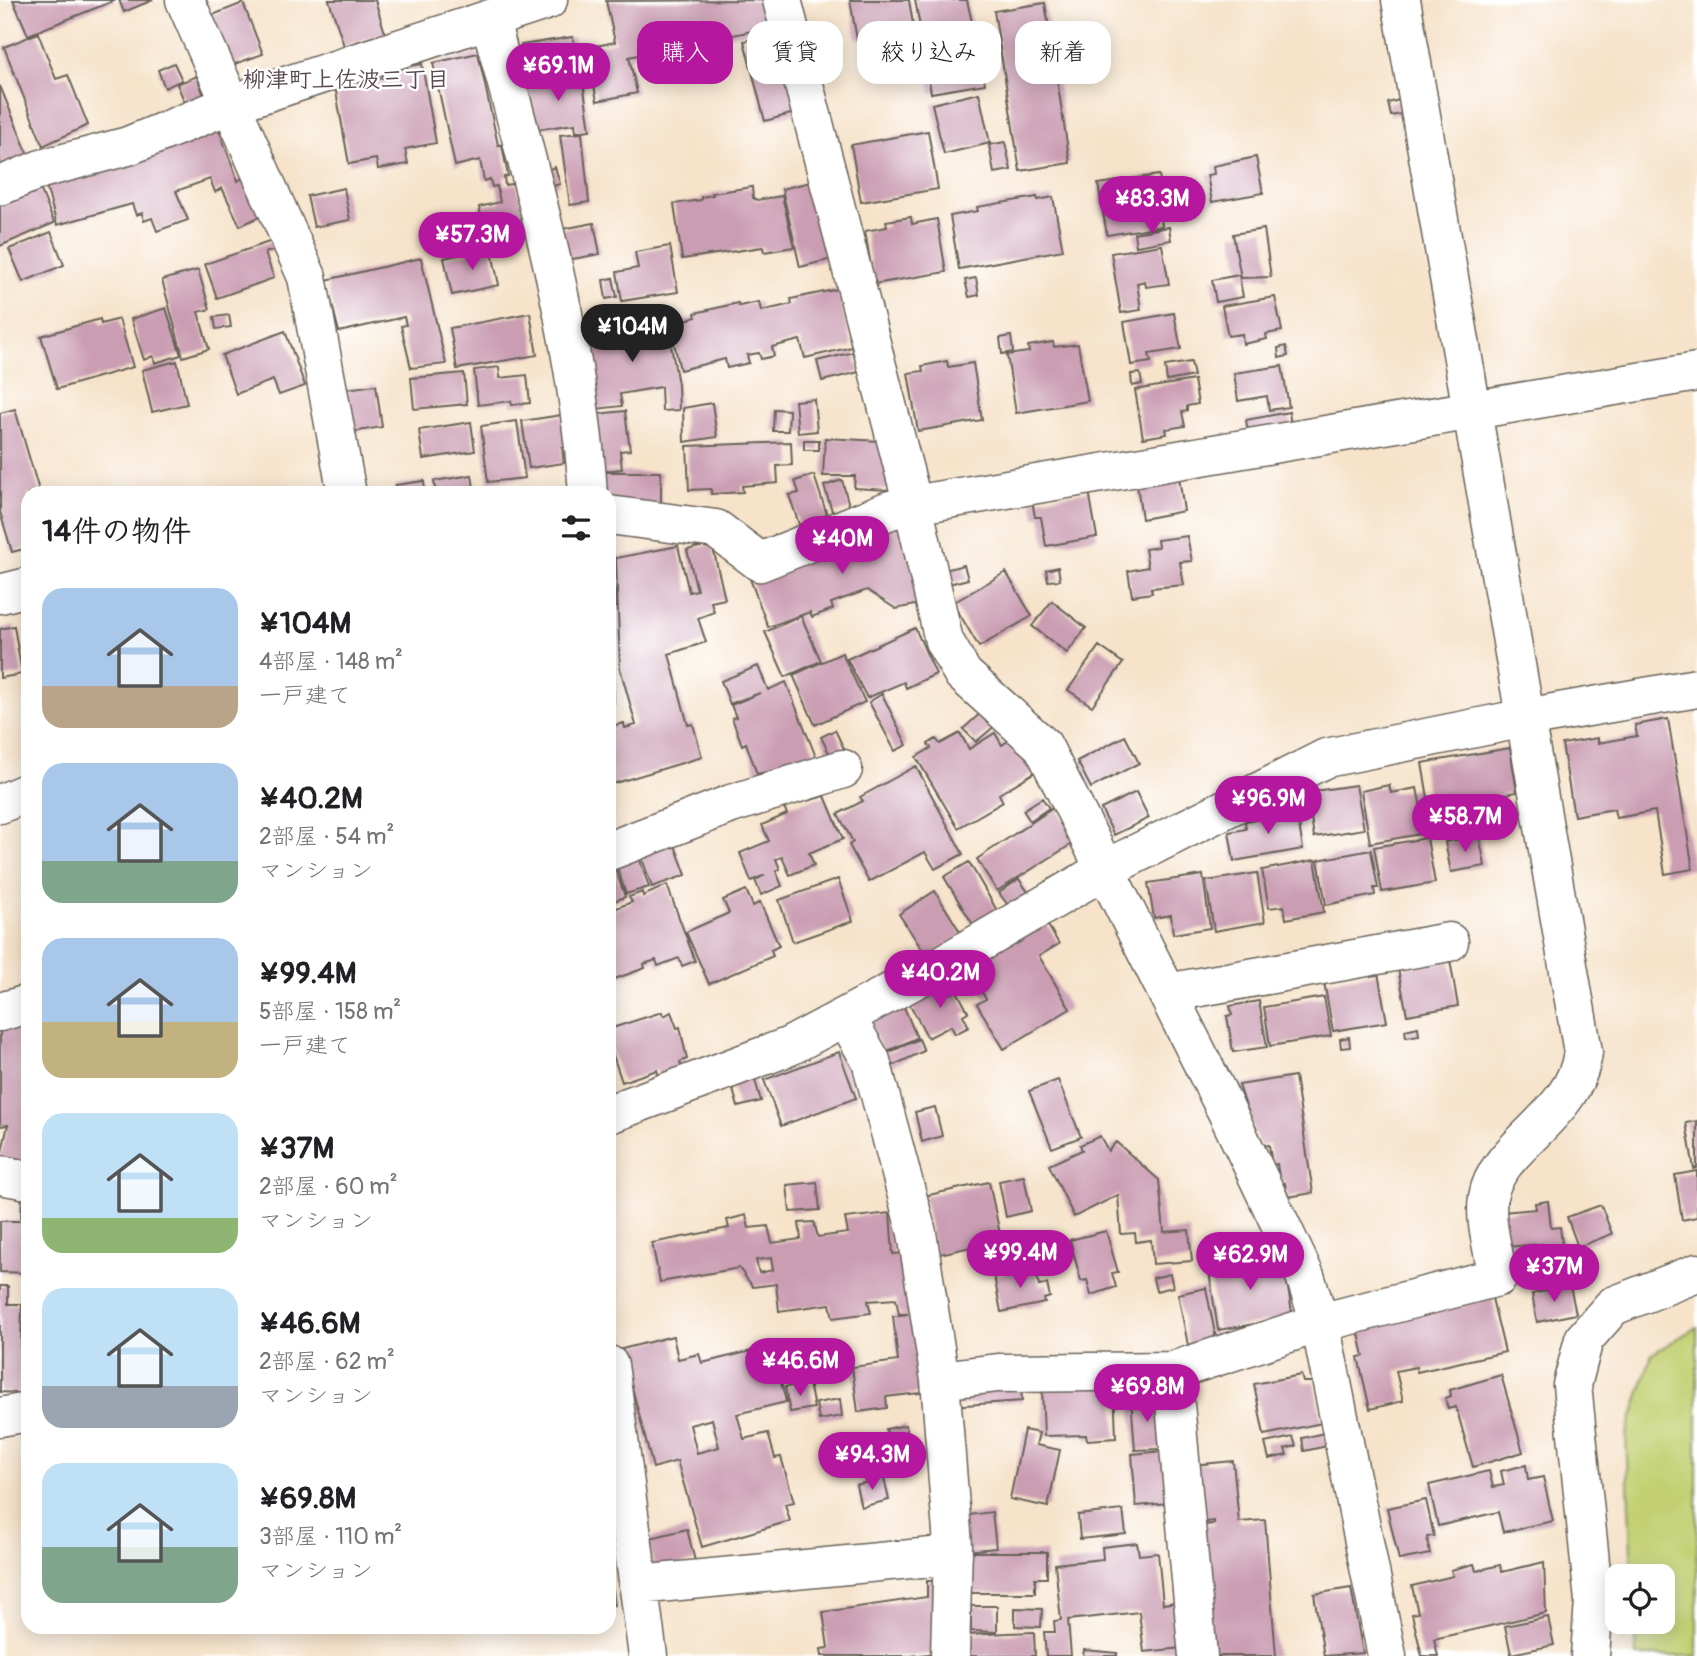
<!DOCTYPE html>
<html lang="ja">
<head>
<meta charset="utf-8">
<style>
  :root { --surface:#fff; --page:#f6f6f6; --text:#202124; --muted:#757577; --accent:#b5179e }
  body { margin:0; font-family:Pangolin,"Klee One",sans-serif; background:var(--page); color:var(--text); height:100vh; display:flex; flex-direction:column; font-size:26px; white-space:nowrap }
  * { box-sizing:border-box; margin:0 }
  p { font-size:23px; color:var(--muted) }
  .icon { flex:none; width:38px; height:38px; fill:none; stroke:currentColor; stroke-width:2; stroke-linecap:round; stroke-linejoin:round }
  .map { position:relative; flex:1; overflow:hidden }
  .sheet { position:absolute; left:21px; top:486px; width:595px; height:1148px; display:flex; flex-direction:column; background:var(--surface); border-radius:21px; box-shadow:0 4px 18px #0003 }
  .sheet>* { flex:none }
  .guide { position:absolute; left:637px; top:21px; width:665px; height:63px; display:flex; gap:14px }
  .controls { position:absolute; left:1605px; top:1564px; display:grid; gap:14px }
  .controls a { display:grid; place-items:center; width:70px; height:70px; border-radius:14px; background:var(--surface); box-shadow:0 4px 18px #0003; font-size:35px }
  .price { position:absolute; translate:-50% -60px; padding:0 16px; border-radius:24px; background:var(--accent); color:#fff; font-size:23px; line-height:46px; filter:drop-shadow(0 2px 4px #0008) }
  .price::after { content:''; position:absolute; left:50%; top:42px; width:21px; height:16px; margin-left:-10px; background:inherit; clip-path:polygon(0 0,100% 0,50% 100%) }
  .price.active { background:#222; color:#fff }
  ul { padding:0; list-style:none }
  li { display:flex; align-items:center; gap:21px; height:175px; padding:0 21px }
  li span { display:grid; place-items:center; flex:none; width:196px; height:140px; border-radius:21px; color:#555 }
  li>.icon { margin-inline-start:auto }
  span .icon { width:84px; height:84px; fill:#fffc; stroke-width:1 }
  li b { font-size:30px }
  h2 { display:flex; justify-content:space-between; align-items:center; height:84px; padding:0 21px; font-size:30px }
  .pill { padding:0 24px; border-radius:21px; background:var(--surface); box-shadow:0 4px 18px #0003; font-size:24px; line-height:63px }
  .pill.active { background:var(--accent); color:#fff }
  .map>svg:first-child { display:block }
</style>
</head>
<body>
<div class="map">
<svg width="1697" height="1656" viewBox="0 0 1697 1656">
  <rect width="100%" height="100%" fill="#fff"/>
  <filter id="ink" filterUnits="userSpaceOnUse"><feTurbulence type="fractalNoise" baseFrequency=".0143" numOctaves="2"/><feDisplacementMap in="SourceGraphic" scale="14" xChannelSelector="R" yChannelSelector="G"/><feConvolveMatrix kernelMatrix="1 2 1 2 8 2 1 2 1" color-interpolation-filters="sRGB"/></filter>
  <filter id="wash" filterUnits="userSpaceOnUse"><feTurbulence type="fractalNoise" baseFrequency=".00686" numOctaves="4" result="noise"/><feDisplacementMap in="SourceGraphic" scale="28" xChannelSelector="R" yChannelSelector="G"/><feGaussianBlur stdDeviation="1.57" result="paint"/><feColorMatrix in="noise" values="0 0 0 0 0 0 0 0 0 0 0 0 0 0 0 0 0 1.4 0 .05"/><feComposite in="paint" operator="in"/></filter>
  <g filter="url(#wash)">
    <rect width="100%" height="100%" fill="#f6e3ca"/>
    <path fill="#c2d072" stroke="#6f7647" stroke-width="2" d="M1697 1327V1656H1636L1634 1622H1662V1577H1632L1626 1436 1652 1354Z"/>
    <g id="blocks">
      <path fill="#ca9db2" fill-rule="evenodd" d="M13 0H116L28 35Z
        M119 0H153L124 12Z
        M329 0H375L385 33 344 46Z
        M766 0 771 27 629 57 637 93 597 101 587 48 615 42 606 1Z
        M850 0H909L914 30 857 40Z
        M915 0H967L973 27 922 37Z
        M243 3 263 54 229 66 210 16Z
        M1045 3 1070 163 1020 171 994 11Z
        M38 33 56 79 68 75 88 125 43 146 4 47Z
        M777 33 798 112 765 121 744 41Z
        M573 37 577 68 525 75 521 45Z
        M940 37 942 47 961 44 963 57 980 54 985 84 931 93 922 40Z
        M478 53 498 145H502L508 176 504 177 505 185 517 183 526 227 485 236 479 207 500 202 497 186 492 187 490 179 484 181 480 160 455 166 433 63Z
        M174 63 182 80 165 88 158 70Z
        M422 64 436 143 405 149 408 164 378 169 376 159 349 164 335 86 383 78 382 71Z
        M582 75 590 130 576 132 575 124 533 130 526 83Z
        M197 76 204 96 185 103 177 84Z
        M0 86 32 164 0 177Z
        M979 93 990 143 944 154 932 104Z
        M1403 99 1406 113 1391 116 1388 103Z
        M214 117 238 181 244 177 263 215 240 226 222 188 215 192 210 179 176 191 188 220 157 231 152 218 144 221 142 213 136 215 132 204 57 225 45 182Z
        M928 131 938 189 861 202 851 145Z
        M582 133 589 202 570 205 560 135Z
        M1005 142 1011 170 994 173 989 145Z
        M1256 157 1263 193 1212 202 1207 175 1214 174 1213 166Z
        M555 167 560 184 540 190V172Z
        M1159 175 1165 211 1160 212 1162 226 1107 235 1098 184Z
        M814 181 832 259 800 267 782 189Z
        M38 183 54 223 0 246V199Z
        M752 187 753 198 757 200 782 196 794 247 764 252 763 247 682 259 674 204 701 200V197L713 195 712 193Z
        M344 188 350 220 314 227 307 196Z
        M1037 197 1038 200 1053 197 1063 250 959 269 950 216 978 211 977 207Z
        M911 217 912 224 937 219 946 272 874 284 865 231 887 227 886 221Z
        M594 223 600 254 562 261 557 230Z
        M1169 227 1171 240 1136 246 1134 233Z
        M1264 229 1271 277 1241 278 1233 234Z
        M51 232 64 265 23 282 9 249Z
        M272 241 275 250 265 253 274 278 217 298 205 264Z
        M1162 245 1169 284 1146 287 1145 281 1137 283 1141 310 1121 313 1111 253Z
        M670 246 678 292 622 301 617 272 638 268 635 252Z
        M491 248 499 285 452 295 444 258Z
        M421 258 446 364 411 368 401 326 406 325 404 317 339 332 326 280Z
        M198 270 210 309 198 312 209 349 183 357 162 280Z
        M1239 275 1243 297 1216 302 1212 280Z
        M613 278 617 297 606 299 603 280Z
        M976 278 979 295 969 297 965 280Z
        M838 289 852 347 805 358 800 340 772 347 774 356 761 359 759 353 747 355 749 363 727 368 725 359 680 370 670 324 696 317 695 313 738 303 739 306 759 302 761 311 792 304 791 299Z
        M1275 297 1282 331 1266 334 1267 339 1243 344 1242 334 1228 336 1222 306Z
        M166 308 181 355 155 363 153 356 144 360 131 319Z
        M665 312 678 384 679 410 662 411 661 387 620 394 622 406 589 410 582 341 626 333 624 320Z
        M530 313 537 355 457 369 450 328Z
        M1174 313 1181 349 1149 354 1151 362 1131 365 1124 322Z
        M229 315 231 327 216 329 214 317Z
        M100 319 101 324 119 319 133 367 57 389 41 336Z
        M285 331 305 386 279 395 273 380 236 394 222 355Z
        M1011 336 1013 352 1002 354 1000 338Z
        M1053 342 1054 347 1078 344 1088 401 1016 413 1007 355 1029 352 1028 346Z
        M1286 346 1288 356 1279 358 1278 348Z
        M854 352 859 372 822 381 817 361Z
        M177 361 187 404 152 412 142 370Z
        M947 361 948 367 973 363 982 420 918 431 908 373 923 371 922 366Z
        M1191 362 1194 376 1167 381 1165 366Z
        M1282 366 1289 407 1269 410 1267 396 1238 401 1234 373Z
        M499 367 500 378 527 375 530 403 512 405 511 401 478 405 474 370Z
        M464 373 467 404 414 409 411 378Z
        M1140 373 1142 384 1132 386 1131 374Z
        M1194 380 1198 404 1187 406V411L1182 412 1185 426 1166 429 1167 434 1143 438 1135 390Z
        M376 385 382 427 352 432 345 389Z
        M814 399 817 431 798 433 795 401Z
        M712 403 717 437 684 442 683 408Z
        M15 409 40 494H28V548L12 552 0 512V413Z
        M774 409 789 410 788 431H773Z
        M625 411 630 450 620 451 622 469 593 472 587 415Z
        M1289 412 1291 425 1248 432 1246 420Z
        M562 415 567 446 562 447 564 463 529 468 522 421Z
        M517 421 525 478 488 482 481 426Z
        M471 422 475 451 423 459 419 430Z
        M825 438 880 441 889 470V490L854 488 855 476H823Z
        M804 440H819V450H804Z
        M791 442 792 465 777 466 778 483 742 486 743 492 711 494V489L689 490 687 446Z
        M600 472H661V505H609V494H599Z
        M472 475 475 494H436L434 481Z
        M814 475 828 518 800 527 789 495 799 493 795 481Z
        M1179 477 1184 511 1142 519 1137 485Z
        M842 480 850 509 833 514 824 486Z
        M424 481 425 494H396L395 485Z
        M1089 491 1097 537 1046 546 1041 517H1035L1032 500Z
        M905 519 924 603 896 609 867 590 831 603 833 609 812 617 810 612 768 627 749 576Z
        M609 533 615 562H611L617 607 609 608Z
        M1187 536 1192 561 1180 562 1184 585 1151 588 1152 593 1132 596 1128 571 1148 567 1145 549 1158 547 1157 540Z
        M712 544 725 599 711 602 714 612 698 618 706 642 669 654 688 725 693 724 702 757 609 785V727L624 723 625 728 636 725 620 668 616 558 678 546 689 592 697 590 687 550Z
        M964 565 968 579 945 585 941 571Z
        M1058 567 1060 580 1048 581 1046 570Z
        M1006 572 1032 616 979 647 953 603Z
        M1052 601 1086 628 1067 653 1032 626Z
        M801 616 821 661 785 677 765 632Z
        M14 626 22 674 0 678V629Z
        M915 628 936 674 906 688 904 682 867 698 847 659Z
        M609 646H612L614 703H609Z
        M1099 646 1123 663 1092 706 1068 690Z
        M842 653 865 702 815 725 793 675Z
        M758 666 768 690 786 682 818 762 757 774 746 743 742 745 732 718 736 717 731 705 760 693 730 704 721 681Z
        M882 694 907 745 895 751 869 702Z
        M984 710 997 724 976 742 963 729Z
        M1668 719 1693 869 1665 874 1655 811 1616 818 1614 809 1574 816 1562 744 1598 738V743L1637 736 1635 725Z
        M835 730 847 755 833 761 821 737Z
        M960 733 969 749 995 733 1002 745 1014 737 1035 772 999 794 1003 802 958 828 916 757 931 748 928 744 936 739 940 744Z
        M1125 736 1139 763 1091 788 1077 761Z
        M1510 748 1517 792 1500 795 1501 804 1431 815 1422 763Z
        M916 766 963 854 935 869 925 852 869 882 849 845 853 842 838 814 863 801 860 797Z
        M1356 785 1364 829 1314 837 1307 792Z
        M1389 785 1391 793 1417 788 1426 833 1370 843 1361 791Z
        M1136 792 1149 818 1114 835 1101 809Z
        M825 796 843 839 809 853 814 865 790 875 782 857 776 859 780 869 776 871 782 886 761 895 755 880 765 875 751 881 740 853 769 841 762 825 787 814 784 807Z
        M1042 798 1049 808 1030 821 1023 810Z
        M1056 806 1075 842 997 891 977 859Z
        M1296 807 1303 849 1234 861 1229 832 1246 829 1245 821 1266 818 1265 812Z
        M1479 835 1485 866 1451 872 1445 842Z
        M1427 838 1435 883 1382 892 1374 847Z
        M673 840 686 875 652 887 640 852Z
        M1371 850 1378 888H1374L1375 895 1326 905 1318 860Z
        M638 854 649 887 626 894 615 861Z
        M1315 860 1324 912 1286 919 1284 906 1269 908 1262 870Z
        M969 862 999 914 975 928 944 877Z
        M613 863 625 897 609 903V864Z
        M1257 873 1265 922 1214 931 1206 881Z
        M1203 875 1210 928 1173 934 1171 915 1154 918 1148 883Z
        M838 879 853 921 793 942 779 900Z
        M1019 879 1030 895 1010 908 999 893Z
        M667 885 695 961 682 966 679 958 658 966 656 960 644 964 645 968 609 981V911L632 902 629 897 642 892 643 896Z
        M746 890 753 906 760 902 779 946 771 950 773 956 709 984 686 932 729 913 723 900Z
        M935 891 962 935 927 957 899 914Z
        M1042 915 1059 944 1039 956 1070 1009 1004 1049 977 1004 986 999 975 981 967 985 960 972Z
        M1450 960 1458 1006 1407 1015 1398 969Z
        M1378 973 1387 1022 1333 1031 1324 982Z
        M961 977 966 987 960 990 955 981Z
        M946 981 952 993 957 991 968 1012 963 1015 969 1027 955 1034 951 1026 928 1038 908 1001Z
        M1324 997 1331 1036 1270 1046 1264 1007Z
        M1259 1001 1267 1047 1233 1052 1227 1016 1232 1015 1230 1006Z
        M904 1007 917 1038 883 1053 870 1023Z
        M662 1012 664 1016 671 1012 677 1028 680 1027 687 1059 680 1062 684 1073 660 1081 657 1070 622 1082 609 1043V1029Z
        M28 1015V1165L0 1160 8 1125 0 1126V1022Z
        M1418 1027 1419 1035 1406 1037 1405 1030Z
        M1349 1037 1350 1047 1341 1048 1340 1039Z
        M919 1039 924 1051 890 1067 885 1054Z
        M839 1052 856 1098 781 1126 764 1080Z
        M753 1073 761 1101 738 1107 730 1079Z
        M1295 1076 1313 1193 1287 1197 1285 1183H1280L1277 1164 1272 1165 1269 1145 1259 1146 1239 1085Z
        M1058 1080 1081 1137 1052 1148 1029 1091Z
        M935 1107 942 1136 922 1142 915 1112Z
        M1697 1121V1168L1694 1169 1686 1123Z
        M1100 1136 1108 1151 1116 1142 1159 1180 1164 1232 1189 1230 1192 1261 1153 1264 1151 1240 1136 1242 1135 1233 1121 1234 1118 1195 1074 1217 1049 1165 1082 1150 1080 1145Z
        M1697 1171V1217L1682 1220 1675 1175Z
        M1024 1176 1031 1211 1006 1217 999 1181Z
        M817 1182 820 1210 790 1212 787 1185Z
        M989 1182 1000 1234 979 1239 980 1245 935 1255 924 1196Z
        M22 1192 28 1194V1273L0 1272V1221H21Z
        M1548 1201 1551 1228 1560 1227 1563 1252 1545 1254 1543 1244 1506 1247 1502 1212 1536 1209 1535 1203Z
        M1601 1205 1612 1234 1578 1247 1567 1217Z
        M890 1213 893 1254 908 1253 929 1392 886 1397 887 1408 858 1412 852 1367 898 1361 893 1316 908 1314H899L896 1299 868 1301 871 1313 833 1318 830 1304 779 1311 776 1284 753 1287 739 1268 660 1282 652 1243 729 1228 727 1220 746 1215 749 1228 768 1226 772 1243 801 1239 799 1223 814 1222 818 1237 848 1233 845 1218ZM771 1258 773 1270 759 1273 756 1260Z
        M1106 1231 1118 1272 1112 1273 1116 1287 1091 1295 1087 1280 1081 1281 1070 1240Z
        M1282 1253 1293 1318 1218 1330 1208 1265Z
        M1035 1266 1039 1286 1047 1284 1050 1297 1044 1299 1045 1303 1001 1312 994 1276Z
        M1170 1274 1173 1287 1156 1291 1153 1278Z
        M0 1286H8V1304H22L20 1393 0 1392Z
        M1570 1286 1576 1314 1537 1322 1532 1294Z
        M1206 1288 1216 1339 1188 1345 1178 1294Z
        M1491 1294 1505 1352 1417 1372 1416 1367 1396 1371 1403 1401 1370 1409 1358 1357 1364 1356 1357 1325Z
        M673 1336 678 1359 699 1354 702 1363 772 1346 786 1402 737 1414 744 1439 768 1433 775 1458 781 1457 794 1502 785 1504 790 1521 702 1547 677 1461 653 1468 622 1349ZM712 1419 719 1447 697 1453 690 1425Z
        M1301 1375 1303 1382H1314L1322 1423 1264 1435 1254 1384Z
        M1501 1375 1523 1452 1473 1467 1456 1407 1448 1409 1445 1398 1451 1396 1450 1390Z
        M809 1383 814 1408 790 1412 785 1387Z
        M1114 1384 1116 1438 1087 1440 1086 1435 1044 1436 1042 1388Z
        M1021 1386 1022 1401 951 1406 950 1391Z
        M1151 1397V1403H1160L1163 1449 1135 1450 1131 1398Z
        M840 1399 842 1416 819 1420 816 1403Z
        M906 1425 912 1458 892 1461 886 1429Z
        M1024 1430 1039 1433 1036 1445 1060 1450 1048 1507 1010 1499Z
        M1324 1433 1327 1446 1304 1451 1302 1438Z
        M1293 1437 1296 1446 1285 1449 1287 1455 1269 1459 1265 1443Z
        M1164 1451 1169 1503 1136 1506 1132 1454Z
        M1233 1461 1239 1522 1265 1520 1276 1656H1212L1202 1525 1214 1524V1521L1199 1523 1193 1465Z
        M1526 1465 1528 1480 1543 1477 1553 1521 1503 1532 1498 1512 1438 1526 1429 1485 1489 1471 1493 1487 1504 1485 1501 1471Z
        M884 1478 889 1500 861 1507 856 1485Z
        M1426 1500 1434 1536 1427 1537 1430 1554 1399 1560 1387 1508Z
        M1123 1510 1126 1534 1080 1539 1078 1515Z
        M992 1512 996 1548 966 1551 961 1516Z
        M687 1529 695 1561 655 1571 647 1539Z
        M1137 1543 1139 1555 1158 1553 1163 1604 1177 1602 1182 1648 1144 1652 1139 1612 1068 1620 1071 1656H1046L1044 1632H1055L1054 1621 1061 1620 1055 1564 1103 1559 1102 1547Z
        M969 1552H1047V1578H1035V1593H969Z
        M1544 1562 1546 1613 1434 1639 1438 1656H1422L1412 1614 1418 1613 1412 1586 1453 1576 1451 1570 1474 1564 1476 1571 1500 1565 1502 1572Z
        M927 1581H940L937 1653 911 1656H822L821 1649 828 1648 823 1612 927 1597Z
        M1351 1588 1363 1653 1324 1656 1314 1594Z
        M613 1591 615 1605 609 1606V1592Z
        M971 1606H997V1632L971 1631Z
        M1015 1608 1042 1609 1041 1627 1015 1626Z
        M1548 1617 1554 1645 1511 1654 1505 1626Z
        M1034 1632 1035 1656H964L963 1635Z
        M1084 1650 1117 1653V1656H1083Z"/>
    </g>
  </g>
  <g filter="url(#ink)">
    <use href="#blocks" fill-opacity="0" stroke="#686259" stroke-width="2"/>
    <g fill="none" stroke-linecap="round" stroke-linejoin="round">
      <g stroke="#686259" stroke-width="41">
        <path id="minor" d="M185 0 307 277 347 494
          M782 0 913 505 944 641 963 674 1043 746 1227 1112 1305 1276 1320 1323 1387 1656
          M490 20C530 172 578 336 588 494
          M0 186 41 169 128 146 231 104 548 0
          M609 515 716 529 760 562 890 510 913 505 1697 372
          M0 594 28 587
          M0 804 28 792
          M609 851 731 804 843 769
          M1167 993 1449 942
          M0 1012 28 1004
          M846 1017 871 1061 917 1233 940 1380 998 1373 1172 1371 1320 1323 1498 1277C1494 1253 1484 1222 1488 1197 1496 1146 1576 1116 1583 1052L1401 0
          M609 1114 790 1046 942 965 1104 870 1326 758 1525 718 1697 688
          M0 1175 28 1180
          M609 1365 648 1656
          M1172 1371 1198 1656
          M940 1380 953 1545 950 1656
          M0 1417 28 1412
          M638 1585 953 1555
          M1590 1656 1594 1601 1572 1385 1584 1339 1613 1306 1697 1273"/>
      </g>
      <use href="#minor" stroke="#fff" stroke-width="38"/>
    </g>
  </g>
  <g text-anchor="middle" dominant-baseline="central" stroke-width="5" stroke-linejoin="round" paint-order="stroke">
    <g font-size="23" font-weight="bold" fill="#594950" stroke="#fff">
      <text x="346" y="79">柳津町上佐波三丁目</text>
    </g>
  </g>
</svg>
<div class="controls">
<a><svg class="icon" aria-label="locate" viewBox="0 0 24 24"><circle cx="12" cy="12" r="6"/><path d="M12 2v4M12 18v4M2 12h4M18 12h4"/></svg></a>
</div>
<b class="price" style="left:558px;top:103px">¥69.1M</b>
<b class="price" style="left:1152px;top:236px">¥83.3M</b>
<b class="price" style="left:472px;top:272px">¥57.3M</b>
<b class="price active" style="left:632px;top:364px">¥104M</b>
<b class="price" style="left:842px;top:576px">¥40M</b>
<b class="price" style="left:1268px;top:836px">¥96.9M</b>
<b class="price" style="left:1465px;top:854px">¥58.7M</b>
<b class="price" style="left:940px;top:1010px">¥40.2M</b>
<b class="price" style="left:1020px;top:1290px">¥99.4M</b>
<b class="price" style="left:1250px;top:1292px">¥62.9M</b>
<b class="price" style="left:1554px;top:1304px">¥37M</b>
<b class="price" style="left:800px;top:1398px">¥46.6M</b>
<b class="price" style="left:1147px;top:1424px">¥69.8M</b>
<b class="price" style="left:872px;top:1492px">¥94.3M</b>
<div class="guide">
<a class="pill active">購入</a>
<a class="pill">賃貸</a>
<a class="pill">絞り込み</a>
<a class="pill">新着</a>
</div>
<section class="sheet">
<h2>14件の物件<svg class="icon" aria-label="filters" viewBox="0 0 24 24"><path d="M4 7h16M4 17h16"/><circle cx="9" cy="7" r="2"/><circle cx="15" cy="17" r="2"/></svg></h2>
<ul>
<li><span style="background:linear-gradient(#a9c7e8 70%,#b9a48a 0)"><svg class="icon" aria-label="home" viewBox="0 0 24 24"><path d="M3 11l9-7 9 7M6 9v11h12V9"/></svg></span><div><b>¥104M</b><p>4部屋 · 148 m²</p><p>一戸建て</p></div></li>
<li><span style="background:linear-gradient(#a9c7e8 70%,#7fa58c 0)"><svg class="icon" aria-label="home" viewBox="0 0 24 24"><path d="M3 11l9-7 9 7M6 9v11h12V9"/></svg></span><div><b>¥40.2M</b><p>2部屋 · 54 m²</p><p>マンション</p></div></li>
<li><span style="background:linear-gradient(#a9c7e8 60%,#c2b280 0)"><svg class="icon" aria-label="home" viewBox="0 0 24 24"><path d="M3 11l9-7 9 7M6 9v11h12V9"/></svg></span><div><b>¥99.4M</b><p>5部屋 · 158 m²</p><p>一戸建て</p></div></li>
<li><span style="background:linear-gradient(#bfe0f5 75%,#8fb573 0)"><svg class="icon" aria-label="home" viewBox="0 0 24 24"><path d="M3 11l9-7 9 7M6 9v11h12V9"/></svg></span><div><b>¥37M</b><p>2部屋 · 60 m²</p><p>マンション</p></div></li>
<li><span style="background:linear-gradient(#bfe0f5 70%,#9aa5b1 0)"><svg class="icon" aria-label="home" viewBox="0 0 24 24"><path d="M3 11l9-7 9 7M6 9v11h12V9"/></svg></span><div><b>¥46.6M</b><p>2部屋 · 62 m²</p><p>マンション</p></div></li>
<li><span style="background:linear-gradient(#bfe0f5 60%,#7fa58c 0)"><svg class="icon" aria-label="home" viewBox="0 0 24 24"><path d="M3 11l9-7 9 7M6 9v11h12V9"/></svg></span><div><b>¥69.8M</b><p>3部屋 · 110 m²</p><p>マンション</p></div></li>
</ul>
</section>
</div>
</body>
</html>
